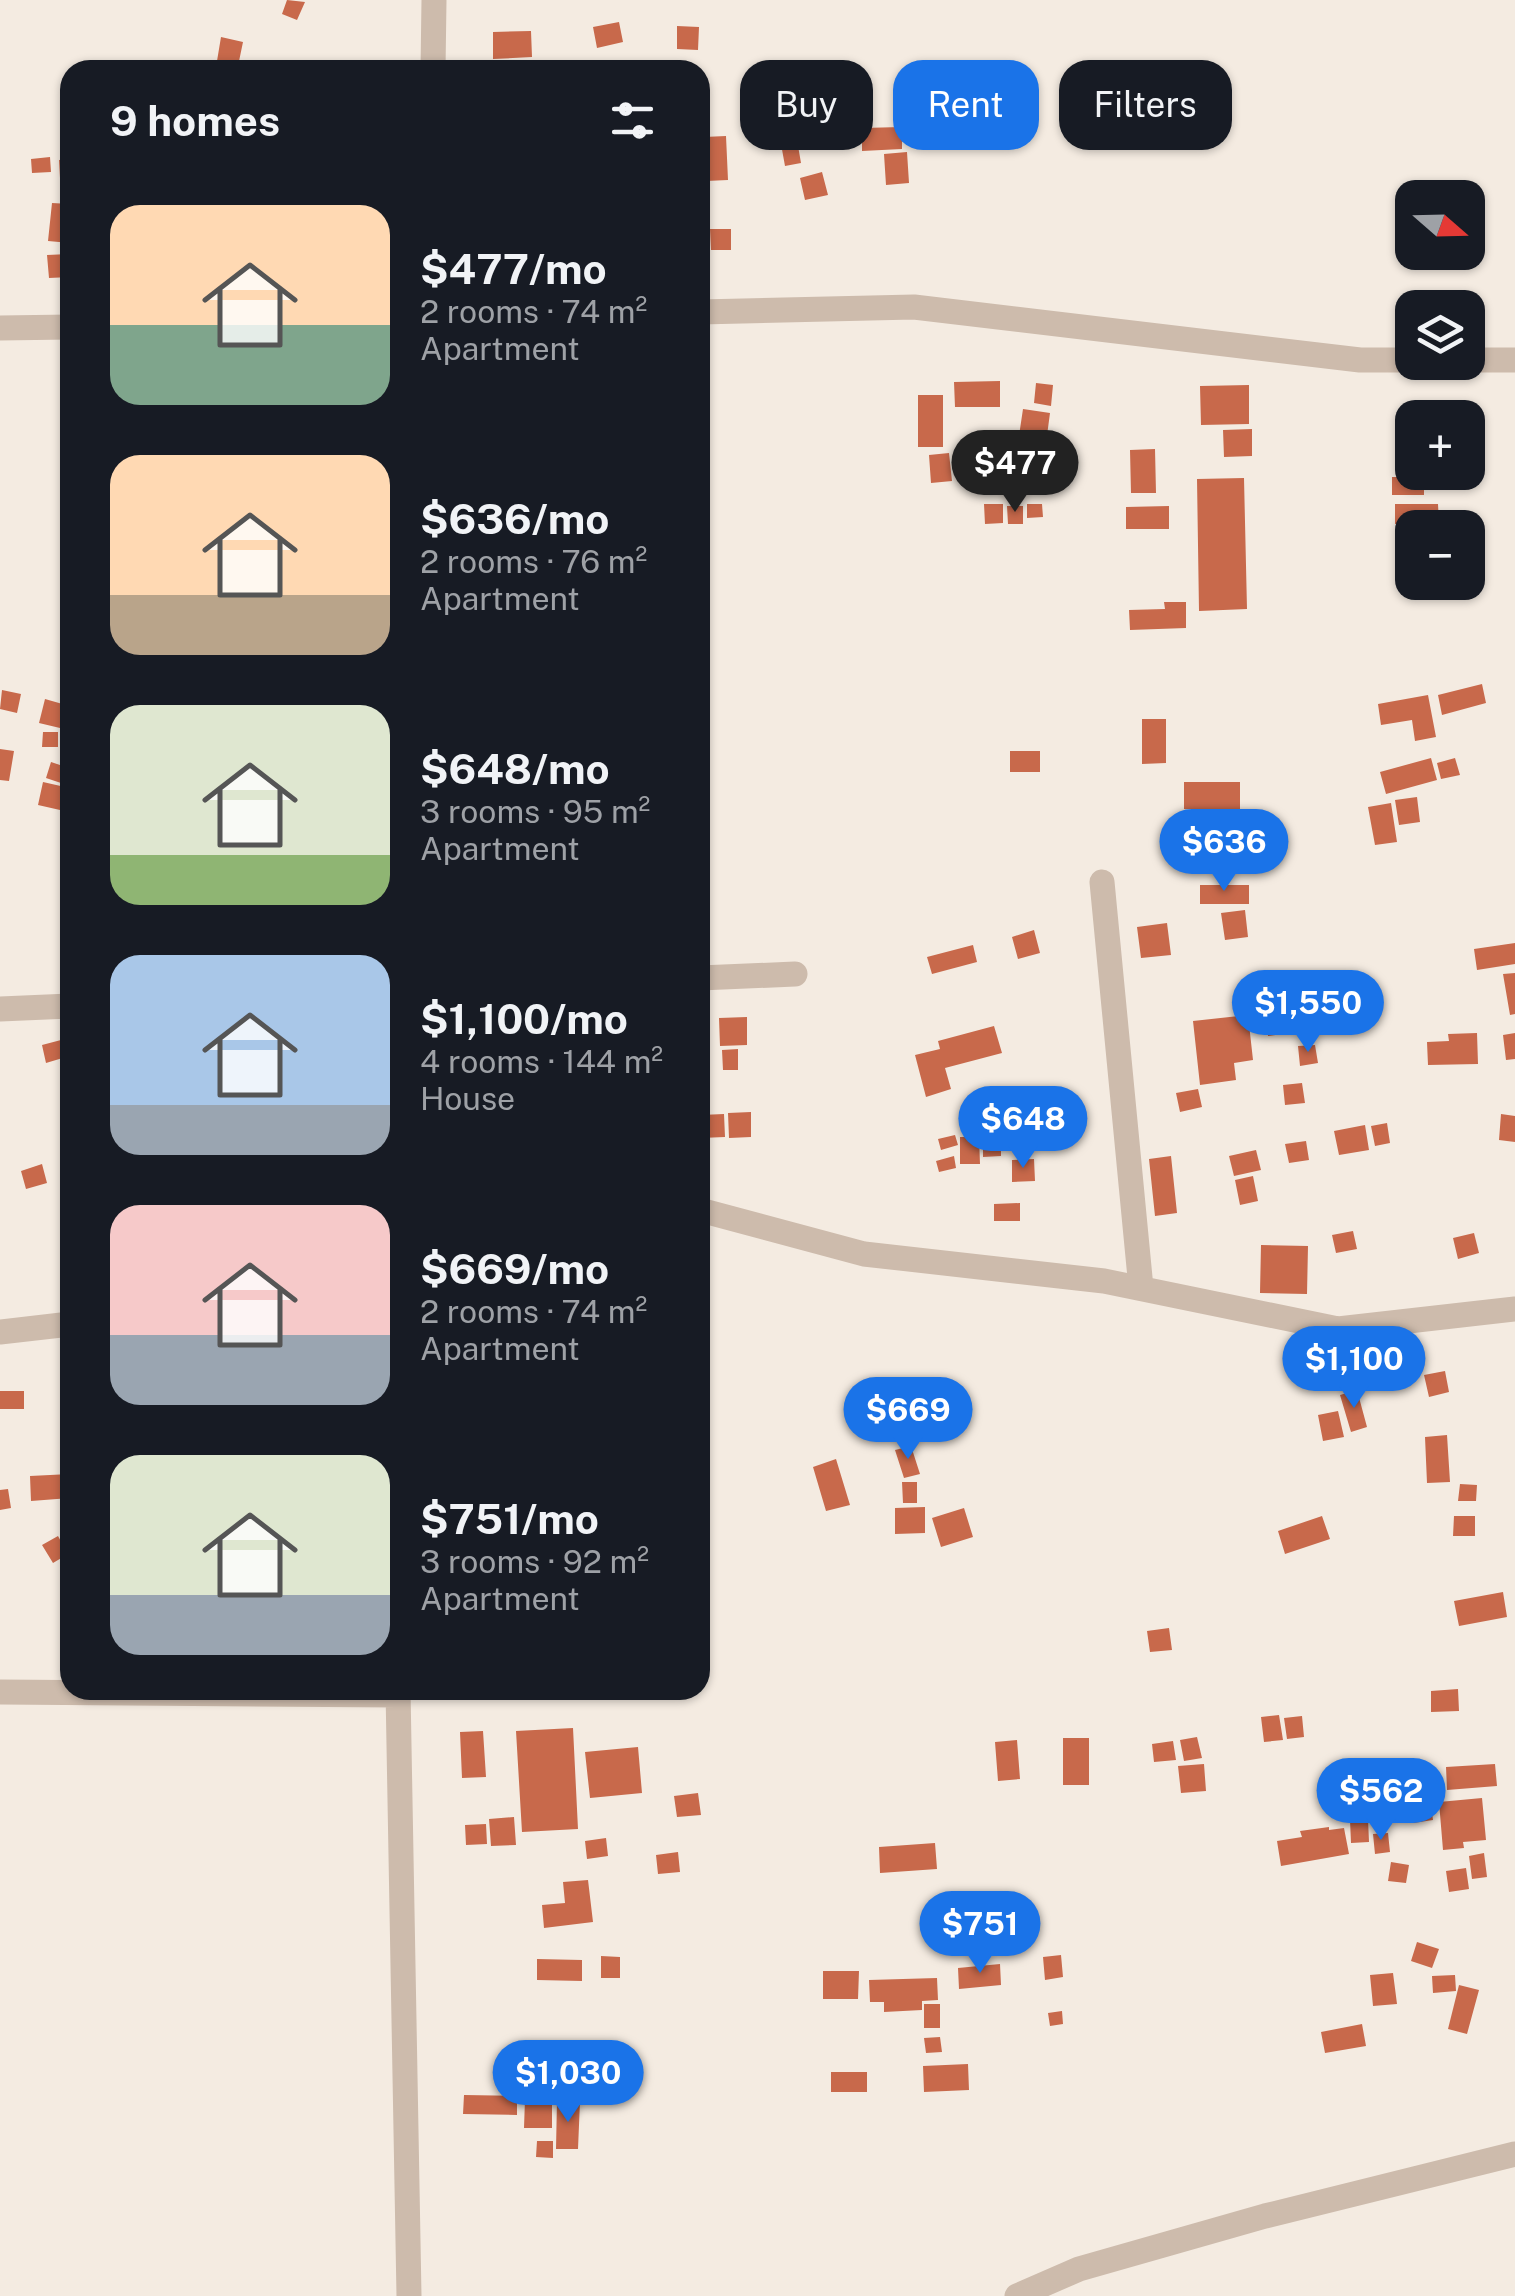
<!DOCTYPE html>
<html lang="en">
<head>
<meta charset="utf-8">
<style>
  :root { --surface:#171b24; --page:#242831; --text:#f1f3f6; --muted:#9ea1a6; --accent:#1a73e8 }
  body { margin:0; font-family:"Public Sans",sans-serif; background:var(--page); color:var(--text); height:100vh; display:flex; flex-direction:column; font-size:38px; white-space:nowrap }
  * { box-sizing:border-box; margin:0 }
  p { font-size:32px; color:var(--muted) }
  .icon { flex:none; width:55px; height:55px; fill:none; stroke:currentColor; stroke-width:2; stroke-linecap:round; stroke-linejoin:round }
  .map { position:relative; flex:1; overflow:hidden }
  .panel { position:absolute; left:60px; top:60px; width:650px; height:1640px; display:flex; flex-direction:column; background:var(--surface); border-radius:30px; box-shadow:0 2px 8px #0004 }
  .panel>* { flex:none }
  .hud { position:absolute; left:740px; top:60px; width:625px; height:90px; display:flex; gap:20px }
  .needle { width:65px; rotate:110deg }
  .buttons { position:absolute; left:1395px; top:180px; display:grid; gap:20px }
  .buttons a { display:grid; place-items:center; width:90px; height:90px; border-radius:20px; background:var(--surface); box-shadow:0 2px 8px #0004; font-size:50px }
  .price { position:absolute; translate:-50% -85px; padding:0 22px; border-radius:35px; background:var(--accent); color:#fff; font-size:32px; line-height:65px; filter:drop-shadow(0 2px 5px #0008) }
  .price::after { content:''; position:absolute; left:50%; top:60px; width:30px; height:22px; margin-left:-15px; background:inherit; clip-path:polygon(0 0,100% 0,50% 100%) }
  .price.on { background:#222; color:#fff }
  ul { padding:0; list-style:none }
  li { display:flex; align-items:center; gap:30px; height:250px; padding:0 50px }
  li span { display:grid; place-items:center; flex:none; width:280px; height:200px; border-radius:30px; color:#555 }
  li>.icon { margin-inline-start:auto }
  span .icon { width:120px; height:120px; fill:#fffc; stroke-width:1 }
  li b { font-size:42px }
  h2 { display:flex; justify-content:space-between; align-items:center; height:120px; padding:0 50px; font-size:42px }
  .tag { padding:0 35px; border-radius:30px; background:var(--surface); box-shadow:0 2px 8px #0004; font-size:35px; line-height:90px }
  .tag.on { background:var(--accent); color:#fff }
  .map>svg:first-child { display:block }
</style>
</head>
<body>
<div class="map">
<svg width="1515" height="2296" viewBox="0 0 1515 2296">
  <rect width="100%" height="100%" fill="#f4ebe1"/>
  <path fill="#c8694b" d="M287 0 305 2 297 20 282 14Z
    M619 22 623 42 597 48 593 27Z
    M677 26 699 27 698 50 677 49Z
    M531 31 532 57 493 59V32Z
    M221 37 243 42 238 66 217 61Z
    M902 127V149L862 151V128Z
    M726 136 728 180 706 181 704 137Z
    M797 140 801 163 785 166 781 144Z
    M907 152 909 183 886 185 884 154Z
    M50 157 51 172 32 173 31 159Z
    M70 159V177L60 178 59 160Z
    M822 172 828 195 805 200 800 178Z
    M52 203 70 204V243L48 241Z
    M710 229H731V250H711Z
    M69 254 70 277 49 278 47 255Z
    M1000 381V407H955L954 382Z
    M1036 383 1053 385 1051 406 1034 403Z
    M1249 385V424L1201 425 1200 386Z
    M918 395H943V447H918Z
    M1023 409 1050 413 1042 473 1014 469Z
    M1252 429V456L1224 457 1223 430Z
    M1155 449 1156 493H1131L1130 450Z
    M949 453 952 481 931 483 929 455Z
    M1475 454 1479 477 1459 480 1458 472H1468V456Z
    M1392 477H1424V495H1392Z
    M1244 478 1247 609 1199 611 1197 479Z
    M984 504H1003V523L985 524Z
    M1027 504H1042L1043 517 1027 518Z
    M1395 504H1438L1439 524H1395Z
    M1007 506H1023V524H1008Z
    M1169 506V529H1126V507Z
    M1164 602H1186V628L1130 630 1129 610 1165 609Z
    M1482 684 1486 703 1442 715 1438 695Z
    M2 690 21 694 17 713 0 709Z
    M1428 695 1436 737 1415 741 1412 720 1381 725 1378 704Z
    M45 699 66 705 60 728 39 723Z
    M1142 719H1166V763L1142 764Z
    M43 732H58V747H42Z
    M0 749 14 751 9 781 0 780Z
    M1010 751H1040V772H1010Z
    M1431 758 1437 780 1386 794 1380 772Z
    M1455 758 1460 775 1441 779 1437 763Z
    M51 762 69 768 64 784 46 778Z
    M43 782 65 787 60 810 38 805Z
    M1184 782H1240V809H1184Z
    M1417 797 1420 822 1399 825 1395 800Z
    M1391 803 1397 842 1375 845 1368 807Z
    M1200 885H1249V904H1200Z
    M1245 910 1248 937 1225 940 1221 913Z
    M1167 923 1171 955 1141 958 1137 927Z
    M1034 930 1040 953 1018 959 1012 937Z
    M1515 943V964L1477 970 1474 949Z
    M973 945 977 962 932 974 927 957Z
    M1515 973V1014L1510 1015 1503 974Z
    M1287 1012 1290 1033 1268 1036 1266 1015Z
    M1248 1015 1253 1060 1234 1063 1236 1080 1200 1085 1193 1021Z
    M747 1017V1045L720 1046 719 1018Z
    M994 1026 1002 1053 945 1068 951 1089 926 1097 915 1055 940 1049 938 1041Z
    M1477 1033 1478 1064 1428 1065 1427 1042 1449 1041 1448 1034Z
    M1515 1033V1059L1506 1060 1503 1035Z
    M61 1040 66 1057 46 1063 42 1045Z
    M1315 1045 1318 1063 1300 1066 1298 1046Z
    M738 1049V1070H723L722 1050Z
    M1302 1083 1305 1103 1285 1105 1283 1085Z
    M1198 1089 1202 1107 1180 1112 1176 1093Z
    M751 1112V1137L729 1138 728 1113Z
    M724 1114 725 1137 701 1138V1115Z
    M1501 1114 1515 1116V1142L1499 1140Z
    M1387 1123 1390 1143 1375 1146 1371 1126Z
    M1365 1125 1369 1150 1339 1155 1334 1131Z
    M955 1135 958 1145 941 1150 938 1139Z
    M983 1135H1001V1156L983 1157Z
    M960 1137H979L980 1164H960Z
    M1306 1141 1309 1160 1289 1163 1285 1144Z
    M1256 1150 1261 1170 1234 1176 1229 1156Z
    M954 1156 956 1168 939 1172 936 1161Z
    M1171 1156 1177 1213 1155 1216 1149 1159Z
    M1034 1159 1035 1181 1012 1182V1160Z
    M42 1164 47 1183 26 1189 21 1171Z
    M1253 1176 1258 1201 1240 1205 1235 1180Z
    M1020 1203V1221H994V1204Z
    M1353 1231 1357 1249 1336 1253 1332 1235Z
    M1474 1233 1479 1253 1458 1259 1453 1238Z
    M1261 1245 1308 1246 1307 1294 1260 1293Z
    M1445 1371 1449 1392 1429 1397 1424 1375Z
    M1357 1390 1367 1427 1351 1432 1340 1395Z
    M0 1391H24V1409H0Z
    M1338 1411 1344 1437 1323 1441 1318 1415Z
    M1447 1435 1450 1482 1427 1483 1425 1437Z
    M911 1446 920 1474 904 1478 895 1450Z
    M836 1459 850 1505 826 1511 813 1467Z
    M70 1474V1498L31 1501 30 1476Z
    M902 1482H917V1503H903Z
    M1460 1484 1477 1485 1476 1501H1458Z
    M8 1489 11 1508 0 1510V1490Z
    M925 1507V1533L895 1534V1508Z
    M964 1508 973 1537 941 1547 932 1518Z
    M1322 1516 1330 1539 1285 1554 1278 1531Z
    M1454 1516H1475V1536H1453Z
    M58 1536 68 1554 53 1563 42 1545Z
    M1503 1592 1507 1617 1459 1626 1454 1601Z
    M1169 1628 1172 1650 1150 1652 1147 1631Z
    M1458 1689 1459 1711 1431 1712V1691Z
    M1279 1715 1283 1740 1264 1742 1261 1717Z
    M1302 1716 1304 1737 1287 1739 1284 1718Z
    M573 1728 578 1829 522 1832 516 1731Z
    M483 1731 486 1777 462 1778 460 1732Z
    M1197 1737 1202 1758 1184 1761 1180 1740Z
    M1063 1738H1089V1785H1063Z
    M1017 1740 1020 1779 998 1781 995 1742Z
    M1173 1741 1176 1760 1154 1762 1152 1744Z
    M638 1747 642 1793 590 1798 585 1752Z
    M1204 1764 1206 1791 1181 1793 1178 1766Z
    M1495 1764 1497 1786 1447 1790 1446 1767Z
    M698 1793 701 1815 677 1817 674 1796Z
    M1482 1798 1486 1840 1463 1842 1464 1848 1443 1850 1439 1802Z
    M1431 1806 1433 1820 1413 1823 1411 1808Z
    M514 1817 516 1845 491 1846 489 1819Z
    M1368 1819 1369 1842 1351 1843 1350 1820Z
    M486 1824 487 1844 466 1845 465 1825Z
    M1329 1827V1830L1344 1828 1349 1854 1281 1866 1277 1841 1302 1837 1300 1831Z
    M1388 1833 1390 1852 1375 1854 1373 1834Z
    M606 1838 608 1856 587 1859 585 1841Z
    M935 1843 937 1869 880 1873 879 1847Z
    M678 1852 680 1872 658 1874 656 1855Z
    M1484 1853 1487 1877 1472 1879 1469 1856Z
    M1391 1862 1409 1865 1406 1883 1388 1881Z
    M1466 1868 1469 1889 1449 1892 1446 1871Z
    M588 1880 593 1922 544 1928 542 1905 565 1903 563 1882Z
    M1417 1942 1439 1949 1432 1968 1411 1961Z
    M1061 1955 1063 1977 1045 1980 1043 1957Z
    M601 1956 620 1957V1978H601Z
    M537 1959 582 1960V1981L537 1980Z
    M1000 1964 1001 1985 959 1989 958 1968Z
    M823 1971H859L858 1999H823Z
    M1393 1973 1397 2004 1373 2006 1370 1975Z
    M1455 1975 1456 1991 1433 1993 1432 1976Z
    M937 1978 938 2000 922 2001V2010L884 2012V2002H870L869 1980Z
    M1459 1985 1479 1990 1467 2034 1448 2029Z
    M924 2004H940V2028H924Z
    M1062 2011 1063 2024 1050 2026 1048 2013Z
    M1362 2024 1366 2046 1325 2053 1321 2032Z
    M940 2037 942 2052 926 2053 924 2038Z
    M968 2064 969 2090 924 2092 923 2066Z
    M831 2072H867V2092H831Z
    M464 2095 517 2096V2115L463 2114Z
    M525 2099 552 2100V2128H524Z
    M557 2101H580L578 2149H556Z
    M537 2141H553V2158L536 2157Z"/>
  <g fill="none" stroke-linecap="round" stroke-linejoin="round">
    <path stroke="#cdbbac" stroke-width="25" d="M433 70 434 0
      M700 312 914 307 1360 360H1412
      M0 328 70 327
      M1468 360H1515
      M1102 882 1141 1288
      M700 978 795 974
      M0 1009 70 1006
      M700 1210 864 1254 1104 1281 1338 1329 1515 1309
      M0 1332 70 1324
      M398 1690 409 2296
      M0 1692 398 1695"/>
    <path stroke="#cdbbac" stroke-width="25" d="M1017 2296 1079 2269 1265 2216 1515 2154"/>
  </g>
</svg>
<div class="buttons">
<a><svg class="needle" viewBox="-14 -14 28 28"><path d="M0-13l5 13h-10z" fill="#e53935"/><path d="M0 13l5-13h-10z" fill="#9ea1a6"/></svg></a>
<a><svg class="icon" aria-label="layers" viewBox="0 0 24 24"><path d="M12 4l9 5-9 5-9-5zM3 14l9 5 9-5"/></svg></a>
<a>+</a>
<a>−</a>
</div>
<b class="price on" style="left:1015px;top:515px">$477</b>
<b class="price" style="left:1224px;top:894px">$636</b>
<b class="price" style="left:1308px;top:1055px">$1,550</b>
<b class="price" style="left:1023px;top:1171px">$648</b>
<b class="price" style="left:1354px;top:1411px">$1,100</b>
<b class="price" style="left:908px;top:1462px">$669</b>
<b class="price" style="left:1381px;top:1843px">$562</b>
<b class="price" style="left:980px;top:1976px">$751</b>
<b class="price" style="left:568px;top:2125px">$1,030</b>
<div class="hud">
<a class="tag">Buy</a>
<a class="tag on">Rent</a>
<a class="tag">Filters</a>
</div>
<section class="panel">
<h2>9 homes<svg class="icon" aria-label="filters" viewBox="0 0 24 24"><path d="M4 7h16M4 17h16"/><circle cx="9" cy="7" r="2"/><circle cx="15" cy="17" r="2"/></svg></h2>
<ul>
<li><span style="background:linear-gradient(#ffd9b3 60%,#7fa58c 0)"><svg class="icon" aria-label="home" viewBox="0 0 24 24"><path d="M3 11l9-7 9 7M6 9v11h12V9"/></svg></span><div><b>$477/mo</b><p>2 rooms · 74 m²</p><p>Apartment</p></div></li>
<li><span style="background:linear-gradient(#ffd9b3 70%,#b9a48a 0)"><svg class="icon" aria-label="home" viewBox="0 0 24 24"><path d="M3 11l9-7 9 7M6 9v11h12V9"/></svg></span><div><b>$636/mo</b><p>2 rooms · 76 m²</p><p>Apartment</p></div></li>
<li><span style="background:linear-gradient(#dfe7d0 75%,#8fb573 0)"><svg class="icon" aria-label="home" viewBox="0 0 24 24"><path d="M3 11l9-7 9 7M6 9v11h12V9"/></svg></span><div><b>$648/mo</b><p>3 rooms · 95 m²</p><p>Apartment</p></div></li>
<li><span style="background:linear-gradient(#a9c7e8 75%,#9aa5b1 0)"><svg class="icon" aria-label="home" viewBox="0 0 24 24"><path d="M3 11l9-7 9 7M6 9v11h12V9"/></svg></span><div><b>$1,100/mo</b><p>4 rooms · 144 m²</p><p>House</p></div></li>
<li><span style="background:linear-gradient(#f6c9c9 65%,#9aa5b1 0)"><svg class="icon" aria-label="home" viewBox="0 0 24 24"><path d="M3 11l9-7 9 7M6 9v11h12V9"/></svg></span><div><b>$669/mo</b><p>2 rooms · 74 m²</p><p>Apartment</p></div></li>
<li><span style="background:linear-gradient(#dfe7d0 70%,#9aa5b1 0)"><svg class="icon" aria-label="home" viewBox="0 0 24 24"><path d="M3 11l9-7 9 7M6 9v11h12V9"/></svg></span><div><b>$751/mo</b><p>3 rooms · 92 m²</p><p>Apartment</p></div></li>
</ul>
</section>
</div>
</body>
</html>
